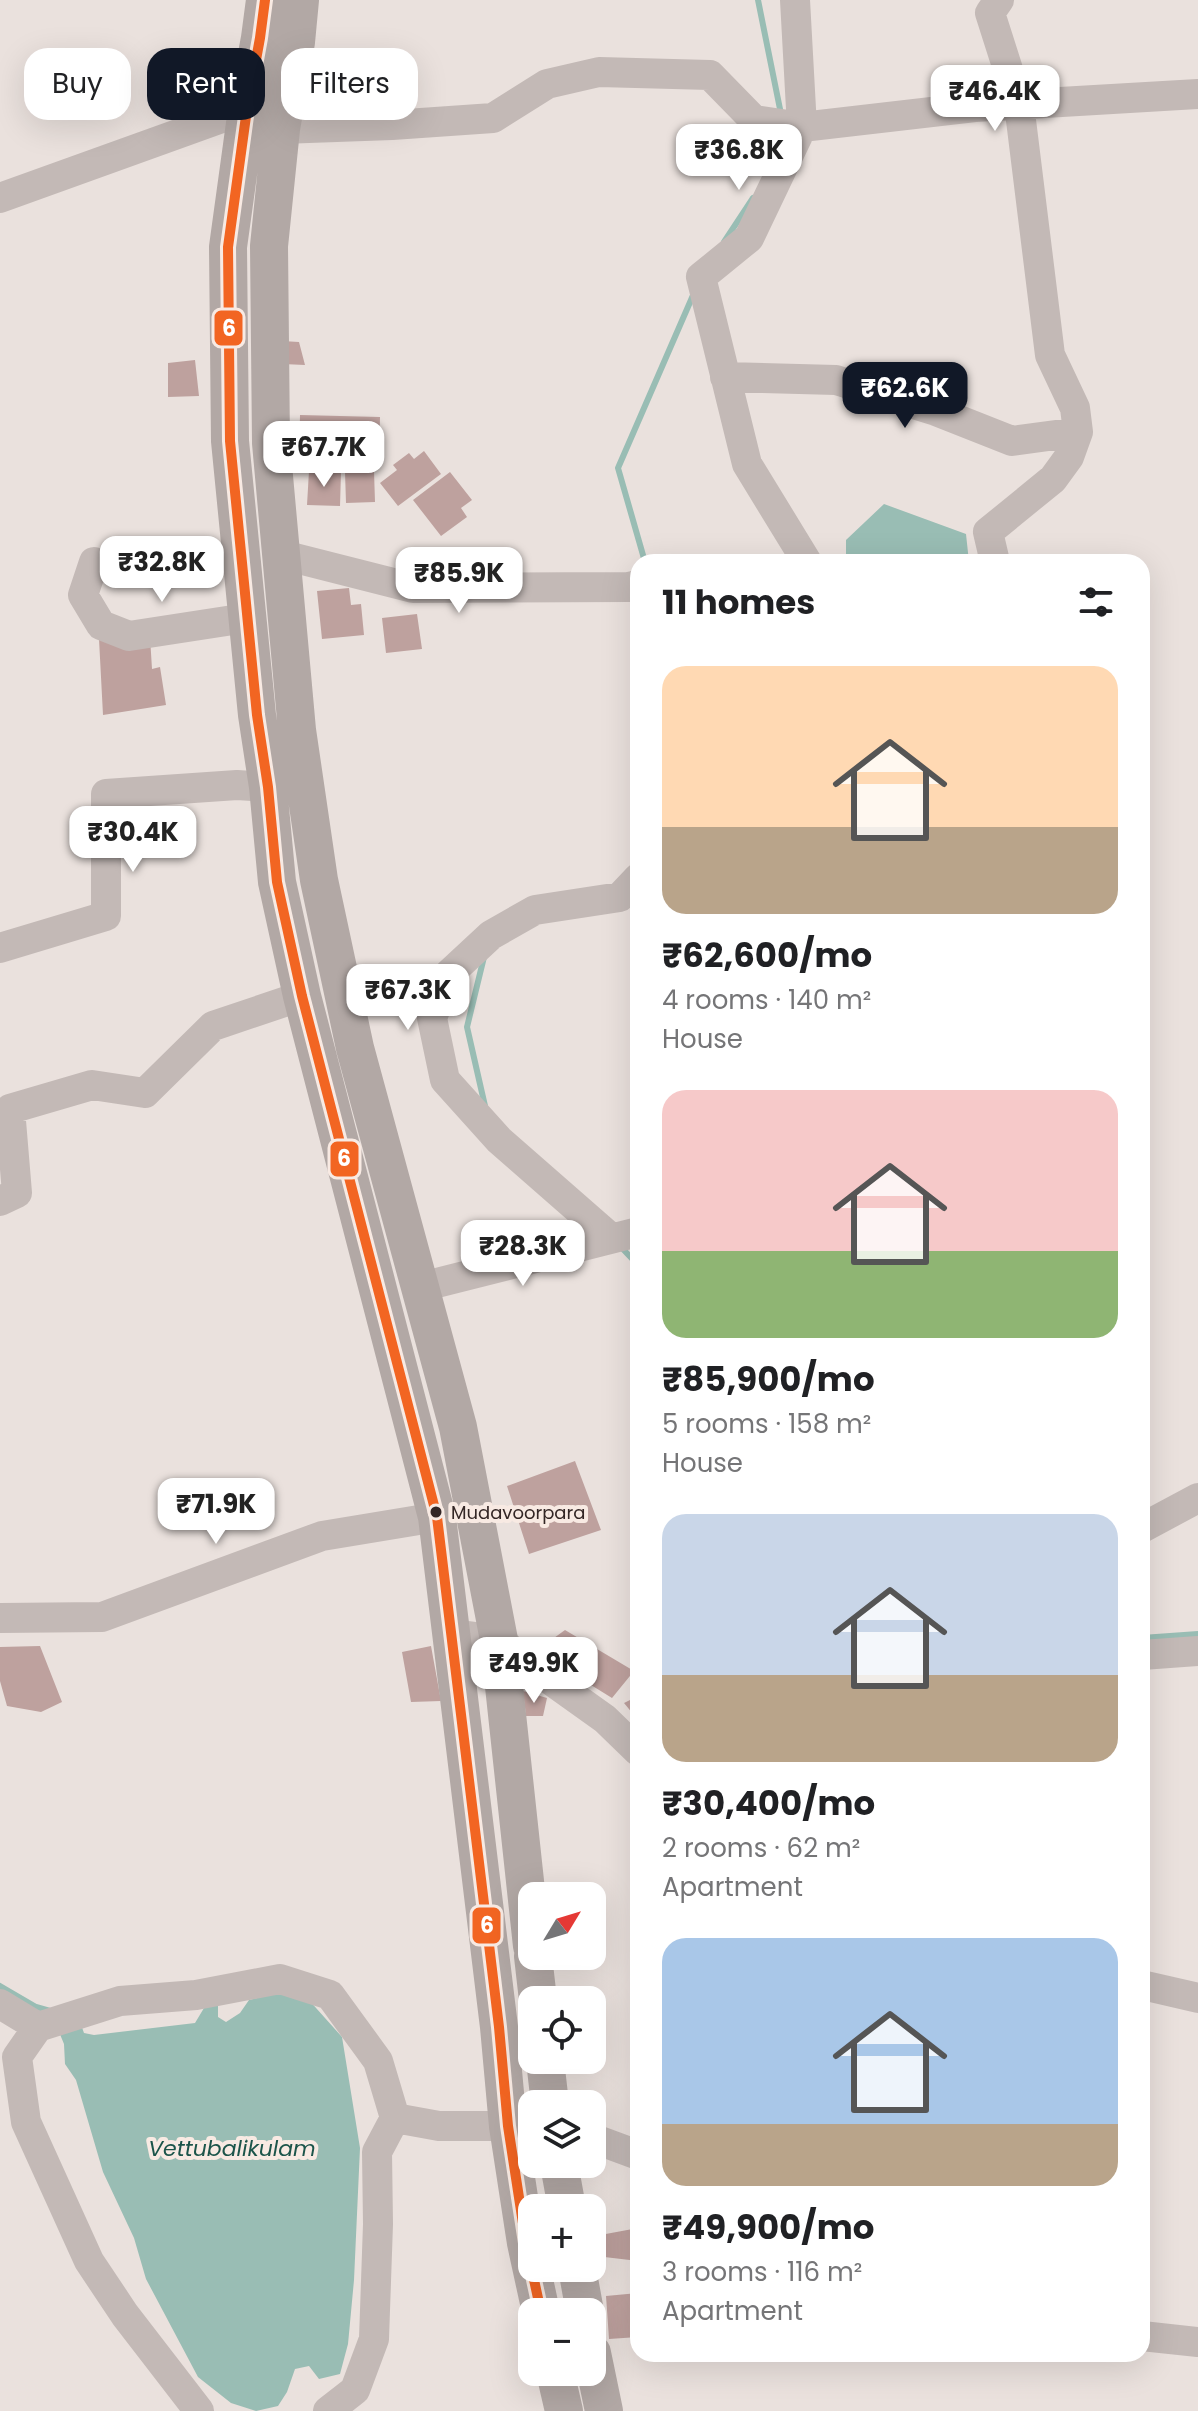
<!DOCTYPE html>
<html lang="en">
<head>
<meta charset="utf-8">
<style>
  :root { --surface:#fff; --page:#f2f2f2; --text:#202124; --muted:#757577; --accent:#111827 }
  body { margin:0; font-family:Poppins,sans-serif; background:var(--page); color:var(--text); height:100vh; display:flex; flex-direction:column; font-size:30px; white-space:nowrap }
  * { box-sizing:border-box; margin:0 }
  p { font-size:26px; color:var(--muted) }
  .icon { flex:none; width:44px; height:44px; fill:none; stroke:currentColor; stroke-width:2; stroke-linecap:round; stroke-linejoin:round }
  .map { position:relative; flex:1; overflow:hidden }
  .details { position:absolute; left:630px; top:554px; width:520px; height:1808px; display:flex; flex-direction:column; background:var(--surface); border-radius:24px; box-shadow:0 8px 32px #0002 }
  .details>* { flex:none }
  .top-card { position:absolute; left:24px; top:48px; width:486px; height:72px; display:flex; gap:16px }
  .needle { width:52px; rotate:52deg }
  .buttons { position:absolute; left:518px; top:1882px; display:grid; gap:16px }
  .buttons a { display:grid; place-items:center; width:88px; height:88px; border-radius:16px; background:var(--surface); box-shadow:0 8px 32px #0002; font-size:40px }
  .price { position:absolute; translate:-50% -68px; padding:0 18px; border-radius:16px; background:#fff; color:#222; font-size:26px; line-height:52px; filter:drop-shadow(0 2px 4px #0008) }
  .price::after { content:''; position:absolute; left:50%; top:48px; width:24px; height:18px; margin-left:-12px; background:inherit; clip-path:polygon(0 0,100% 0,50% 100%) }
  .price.selected { background:var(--accent); color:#fff }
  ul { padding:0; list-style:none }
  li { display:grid; align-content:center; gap:16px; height:424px; padding:0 32px }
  li span { display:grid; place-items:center; height:248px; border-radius:24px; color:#555 }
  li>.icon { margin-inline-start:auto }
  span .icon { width:144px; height:144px; fill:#fffc; stroke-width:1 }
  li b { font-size:34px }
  h2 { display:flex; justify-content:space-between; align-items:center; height:96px; padding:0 32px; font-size:34px }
  .pill { padding:0 28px; border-radius:24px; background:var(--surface); box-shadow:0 8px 32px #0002; font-size:28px; line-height:72px }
  .pill.selected { background:var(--accent); color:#fff }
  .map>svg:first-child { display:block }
</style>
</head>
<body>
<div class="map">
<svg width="1198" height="2411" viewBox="0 0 1198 2411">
  <rect width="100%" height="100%" fill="#eae1dd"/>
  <path fill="#99bdb4" d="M884 504 966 534 969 562H846V540Z
    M298 1994 308 1999 342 2037 360 2148 354 2280 348 2344 340 2374 319 2379 309 2366 295 2369 287 2392 278 2406 256 2411 231 2403 198 2377 146 2279 134 2238 103 2172 76 2080 65 2064 64 2044 57 2027 80 2022 84 2033 94 2035 195 2023 207 2003 218 2000V2017L226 2022 240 2013 249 2000 270 1995Z"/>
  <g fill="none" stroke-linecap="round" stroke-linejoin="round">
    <path stroke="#99bdb4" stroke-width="6" d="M758 0 781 114
      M724 242 753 198
      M645 562 618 468 694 293
      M484 957 467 1027 485 1106
      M621 1247 638 1265
      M1142 1638 1198 1634
      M0 1986 36 2007 50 2011"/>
  </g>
  <path fill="#bea19e" d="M282 341 299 342 305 365 283 364Z
    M195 360 199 396 168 397V363Z
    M300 415 380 417 379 464 299 462Z
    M424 451 441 474 398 506 380 483 397 470 393 465 409 453 414 459Z
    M309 471 341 472 340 506 307 505Z
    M374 471 375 502 346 503 345 472Z
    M450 472 472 500 461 508 467 517 441 536 413 500Z
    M349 588 351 605 361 604 364 635 322 639 317 591Z
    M417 614 422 649 386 653 382 618Z
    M150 637 152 669 160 667 166 705 103 715 99 639Z
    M575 1461 601 1530 529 1554 507 1486Z
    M565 1630 634 1671 612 1698 536 1651Z
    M40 1646 62 1702 41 1712 7 1706 0 1681V1647Z
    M431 1646 441 1701 411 1702 402 1652Z
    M523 1691 547 1698 543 1716H526Z
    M638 1696V1720L624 1703Z
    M638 2228V2261L596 2256 595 2236Z
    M638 2293V2337L609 2339 606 2296Z"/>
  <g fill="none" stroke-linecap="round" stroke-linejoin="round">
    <path stroke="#c3b9b6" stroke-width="30" d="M795 0 802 127 749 238 701 277 747 464 807 562
      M281 129 392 125 493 118 547 84 599 72 710 75 754 120 802 127 975 107 1198 94
      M0 198 247 109
      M725 377 836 380 936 411 1012 441 1078 432
      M283 555 413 588 629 587 638 585
      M94 562 83 595 101 625 129 636 246 618
      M995 562 988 532 1053 479 1069 457 1078 432 1075 408 1050 355 1019 104 990 13 999 0
      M0 948 106 916V794L237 785 268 787
      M0 1201 17 1193 10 1109 92 1085 145 1093 213 1026 302 996
      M611 1238 499 1140 445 1080 432 1018 449 974 491 935 535 910 620 897 638 878
      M421 1287 638 1232
      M1142 1528 1198 1498
      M0 1618 102 1617 322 1536 437 1517
      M453 1634 499 1640 535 1669 605 1719 638 1751
      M1142 1655 1198 1651
      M1142 1985 1198 1998
      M0 2004 38 2027
      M592 2138 638 2155
      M1142 2336 1198 2342
      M199 2411 125 2315 89 2261 26 2122 17 2057 38 2027 120 2001 196 1995 280 1979 330 1995 378 2061 395 2118 439 2126H508
      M328 2411 355 2390 374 2339 378 2224 377 2152 395 2118"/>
    <path stroke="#b2a8a5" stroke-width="38" d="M265 0 260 38 247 109 228 247 230 441 257 715 268 787 277 882 302 996 437 1517 499 2027 508 2126 526 2243 541 2312
      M300 0 296 42 281 129 269 246 271 443 297 730 319 880 355 1048 458 1427 499 1640 532 1946
      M533 1956 538 2000
      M545 2060 550 2104
      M559 2164 567 2208
      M577 2268 585 2312
      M592 2353 604 2411
      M555 2372 564 2411"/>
    <g stroke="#f8eae3" stroke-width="16">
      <path id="bus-1" d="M265 0 260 38 247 109 228 247 230 441 257 715 268 787 277 882 302 996 437 1517 499 2027 508 2126 526 2243 541 2312"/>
    </g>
    <use href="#bus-1" stroke="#f26522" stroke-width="10"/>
  </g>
  <circle fill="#332625" stroke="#f8eae3" stroke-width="3" cx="436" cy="1512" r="7"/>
  <g text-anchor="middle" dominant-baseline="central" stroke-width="8" stroke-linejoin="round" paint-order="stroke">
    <g font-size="18" fill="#332625" stroke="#f8eae3" text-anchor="start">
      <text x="451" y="1512">Mudavoorpara</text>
    </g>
    <g font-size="22" font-style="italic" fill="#1b544a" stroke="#f8eae3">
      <text x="232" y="2148">Vettubalikulam</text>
    </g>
  </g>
  <g stroke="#f8eae3" stroke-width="3">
    <rect x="213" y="309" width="31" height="38" rx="8" fill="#f26522"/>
    <rect x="329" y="1140" width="31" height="38" rx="8" fill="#f26522"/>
    <rect x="471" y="1906" width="31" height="39" rx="8" fill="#f26522"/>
  </g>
  <g font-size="22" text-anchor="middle" font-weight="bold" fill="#fff">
    <text x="229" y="336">6</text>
    <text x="344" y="1166">6</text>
    <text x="487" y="1933">6</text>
  </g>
</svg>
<div class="buttons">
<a><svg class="needle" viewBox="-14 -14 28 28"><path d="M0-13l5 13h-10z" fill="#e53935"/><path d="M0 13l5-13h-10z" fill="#757577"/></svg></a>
<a><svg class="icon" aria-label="locate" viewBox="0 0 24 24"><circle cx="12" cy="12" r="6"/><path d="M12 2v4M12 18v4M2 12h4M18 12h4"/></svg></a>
<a><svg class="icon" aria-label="layers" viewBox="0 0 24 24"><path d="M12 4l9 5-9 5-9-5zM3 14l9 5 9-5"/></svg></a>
<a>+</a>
<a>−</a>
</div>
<b class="price" style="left:995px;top:133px">₹46.4K</b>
<b class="price" style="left:739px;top:192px">₹36.8K</b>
<b class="price selected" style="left:905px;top:430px">₹62.6K</b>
<b class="price" style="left:324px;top:489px">₹67.7K</b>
<b class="price" style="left:162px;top:604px">₹32.8K</b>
<b class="price" style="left:459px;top:615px">₹85.9K</b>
<b class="price" style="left:133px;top:874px">₹30.4K</b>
<b class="price" style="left:408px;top:1032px">₹67.3K</b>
<b class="price" style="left:523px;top:1288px">₹28.3K</b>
<b class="price" style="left:216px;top:1546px">₹71.9K</b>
<b class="price" style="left:534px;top:1705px">₹49.9K</b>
<div class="top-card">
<a class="pill">Buy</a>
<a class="pill selected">Rent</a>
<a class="pill">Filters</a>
</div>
<section class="details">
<h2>11 homes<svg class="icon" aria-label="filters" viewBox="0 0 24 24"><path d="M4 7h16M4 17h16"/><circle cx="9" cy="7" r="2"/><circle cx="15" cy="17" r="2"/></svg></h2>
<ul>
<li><span style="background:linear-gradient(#ffd9b3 65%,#b9a48a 0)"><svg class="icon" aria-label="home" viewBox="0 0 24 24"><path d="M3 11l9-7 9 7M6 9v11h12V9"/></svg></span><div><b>₹62,600/mo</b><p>4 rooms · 140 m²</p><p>House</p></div></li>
<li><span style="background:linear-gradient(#f6c9c9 65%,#8fb573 0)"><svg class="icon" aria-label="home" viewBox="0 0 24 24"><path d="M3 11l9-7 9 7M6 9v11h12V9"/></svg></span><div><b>₹85,900/mo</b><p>5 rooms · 158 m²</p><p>House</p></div></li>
<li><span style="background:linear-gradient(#c9d6e8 65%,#b9a48a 0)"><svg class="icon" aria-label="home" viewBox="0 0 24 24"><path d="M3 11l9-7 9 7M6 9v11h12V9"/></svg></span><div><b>₹30,400/mo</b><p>2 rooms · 62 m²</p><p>Apartment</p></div></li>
<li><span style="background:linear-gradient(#a9c7e8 75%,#b9a48a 0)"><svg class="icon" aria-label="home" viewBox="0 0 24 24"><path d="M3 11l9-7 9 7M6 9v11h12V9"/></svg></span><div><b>₹49,900/mo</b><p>3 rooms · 116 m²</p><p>Apartment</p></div></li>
</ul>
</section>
</div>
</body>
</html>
